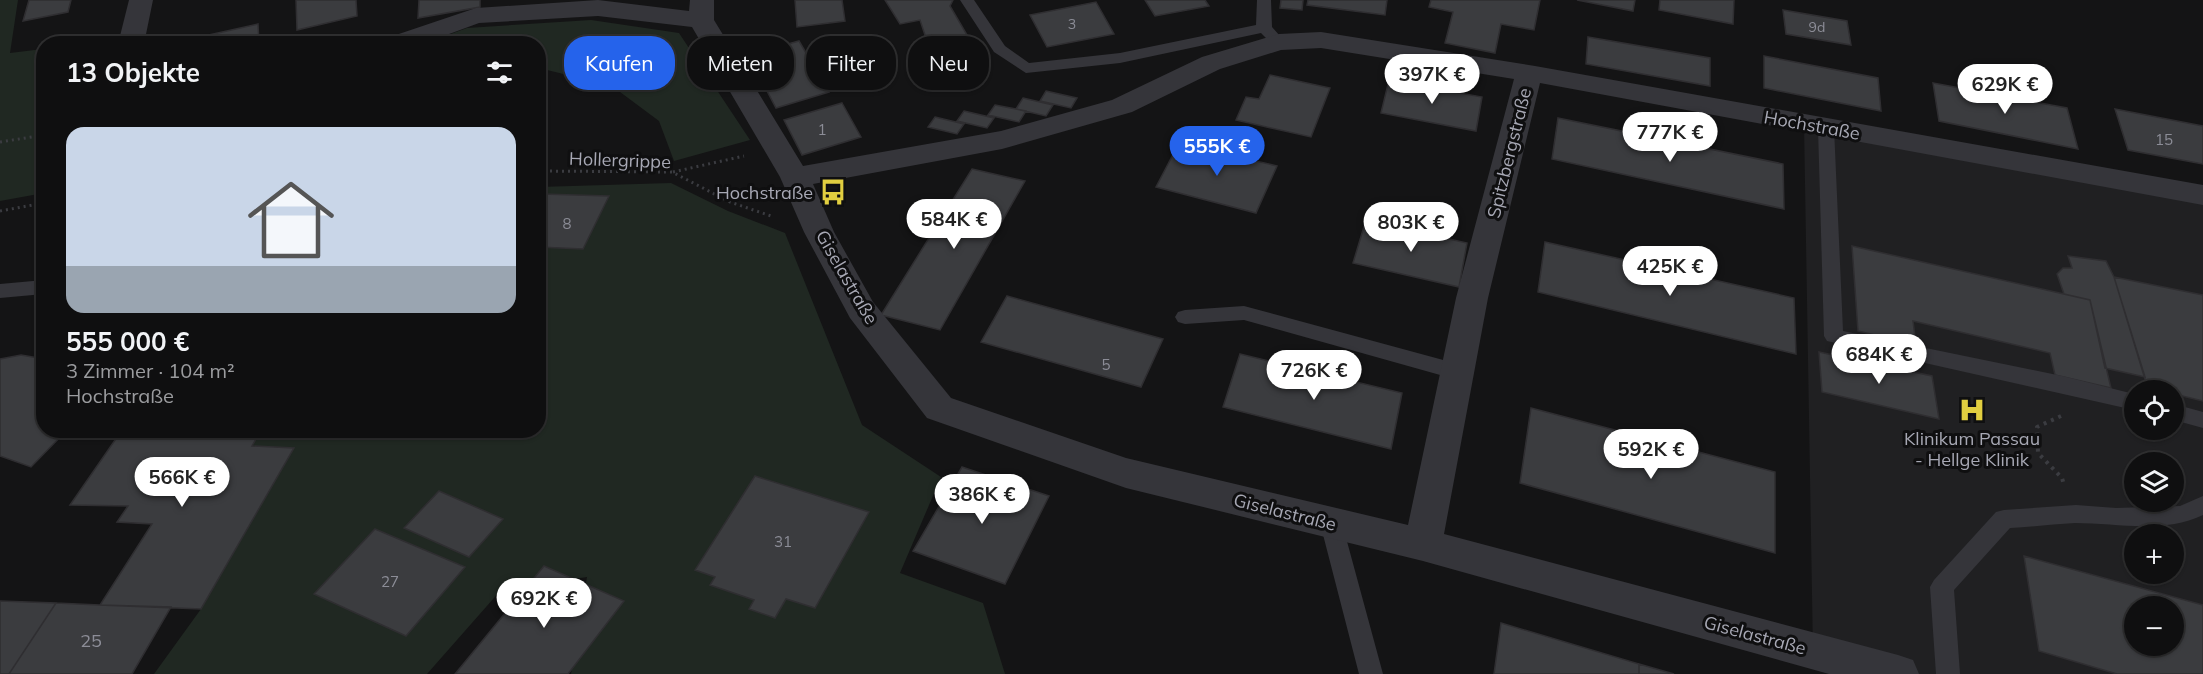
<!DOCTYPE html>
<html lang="de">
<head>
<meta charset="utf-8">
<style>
  :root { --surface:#0f0f10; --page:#1d1d1e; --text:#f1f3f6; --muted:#9b9c9f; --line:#2f2f30; --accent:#2563eb }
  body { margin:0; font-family:Mulish,sans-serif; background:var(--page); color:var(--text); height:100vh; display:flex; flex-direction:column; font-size:22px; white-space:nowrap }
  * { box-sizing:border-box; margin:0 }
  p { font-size:20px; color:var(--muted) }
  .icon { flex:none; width:33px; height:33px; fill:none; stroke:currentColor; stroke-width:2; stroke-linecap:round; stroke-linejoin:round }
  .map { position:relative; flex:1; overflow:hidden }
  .details { position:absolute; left:36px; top:36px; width:510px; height:402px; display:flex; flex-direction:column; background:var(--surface); border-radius:24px; box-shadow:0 2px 4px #0004,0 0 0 2px var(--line) }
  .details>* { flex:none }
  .guide { position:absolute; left:564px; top:36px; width:570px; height:54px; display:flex; gap:12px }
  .tools { position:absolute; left:2124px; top:380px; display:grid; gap:12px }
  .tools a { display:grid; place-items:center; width:60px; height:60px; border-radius:50%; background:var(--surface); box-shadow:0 2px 4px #0004,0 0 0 2px var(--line); font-size:30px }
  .price { position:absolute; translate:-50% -51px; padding:0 14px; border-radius:21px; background:#fff; color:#222; font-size:20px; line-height:39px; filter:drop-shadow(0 2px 3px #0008) }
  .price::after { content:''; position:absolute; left:50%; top:36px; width:18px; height:14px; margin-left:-9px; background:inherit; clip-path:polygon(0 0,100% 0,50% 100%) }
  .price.on { background:var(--accent); color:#fff }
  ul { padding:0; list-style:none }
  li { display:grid; align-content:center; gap:12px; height:318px; padding:0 30px }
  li+li { border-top:2px solid var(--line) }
  li span { display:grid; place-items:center; height:186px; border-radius:18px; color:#555 }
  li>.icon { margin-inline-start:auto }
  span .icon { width:108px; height:108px; fill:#fffc; stroke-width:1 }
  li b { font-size:26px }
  h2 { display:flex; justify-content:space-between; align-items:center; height:72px; padding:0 30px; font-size:26px }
  .pill { padding:0 21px; border-radius:24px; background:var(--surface); box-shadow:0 2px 4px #0004,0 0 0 2px var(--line); font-size:21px; line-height:54px }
  .pill.on { background:var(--accent); color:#fff }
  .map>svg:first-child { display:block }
</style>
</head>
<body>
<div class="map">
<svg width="2203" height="674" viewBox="0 0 2203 674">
  <rect width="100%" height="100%" fill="#141415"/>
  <path fill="#202022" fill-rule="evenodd" d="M1804 124 2203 195V674H1888L1813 653ZM2134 390H2174V429H2134ZM2134 462H2174V501H2134ZM2134 534H2174V573H2134ZM2134 606H2174V645H2134Z"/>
  <path fill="#202822" d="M0 0H18L10 53 43 49 44 193 0 201Z
    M591 20 679 33 750 140 674 161 659 121 612 86 539 68 538 44 426 43 467 28Z
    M671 183 728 211 785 233 862 425 941 477 900 573 983 603 1005 674H571L587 577 501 590 427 674H154L201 609 294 448 252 446 261 431 538 430 539 187Z"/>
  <path fill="#3b3c3f" stroke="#2f2e31" stroke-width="1.5" fill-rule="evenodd" d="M29 0H71L68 12 23 21Z
    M296 0H356L357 16 297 30Z
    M419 0H480V7L418 18Z
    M795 0H842L845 21 797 27Z
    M885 0H953L950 6 970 40 950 58 921 43 925 35 920 20 900 24Z
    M1145 0H1205L1209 6 1155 16Z
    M1281 0H1303L1302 10 1280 8Z
    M1308 0H1387L1385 15 1307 5Z
    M1431 0H1540L1534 30 1501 24 1495 53 1445 43 1453 12 1429 7Z
    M1577 0H1635L1633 11Z
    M1660 0H1734L1733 24 1659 10Z
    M1096 2 1114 34 1047 47 1030 15Z
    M1783 10 1847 21 1851 45 1786 34Z
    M258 24 259 44H188L191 39Z
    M173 35 172 44H140V42Z
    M1588 37 1710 58V86L1586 64Z
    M799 41 829 92 776 108 748 55Z
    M1764 56 1878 78 1881 111 1764 88Z
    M1270 75 1330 88 1311 137 1236 120 1246 97 1259 99Z
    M1389 80 1482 97 1476 131 1381 113Z
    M1933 83 2067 108 2078 149 1939 121Z
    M1046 91 1077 98 1071 108 1040 101Z
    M1023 98 1053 105 1046 116 1016 109Z
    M842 103 861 137 802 155 784 120Z
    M995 105 1016 109 1026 111 1019 122 988 115Z
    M2115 109 2203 126V164L2128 150Z
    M964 111 994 118 987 128 957 121Z
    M935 117 964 124 957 134 928 127Z
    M1558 118 1783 164 1784 209 1552 159Z
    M1179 143 1277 166 1256 213 1156 187Z
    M972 169 1025 181 940 330 881 315Z
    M542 194 609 196 583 249 538 247V199Z
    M1366 220 1467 243 1459 287 1353 263Z
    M1545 242 1794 298 1796 354 1538 292Z
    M1852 246 2090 300 2111 388 2055 375 2050 353 1913 321 1916 345 1858 331Z
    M2068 256 2106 261 2114 277 2145 377 2105 368 2090 300 2064 294 2057 274 2063 268H2072Z
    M2114 277 2203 295V401L2174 394V390L2148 389Z
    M1007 296 1163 339 1141 387 981 342Z
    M1819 352 1932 376 1939 419 1822 392Z
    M1240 354 1402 393 1391 449 1223 407Z
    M21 355 44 359V430H67L31 467 0 456V359Z
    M1531 408 1775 472V553L1520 483Z
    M122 430H261L252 446 294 448 201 609 100 605 152 524 117 522 128 506 70 505Z
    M962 467 1049 496 1005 584 913 551Z
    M755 476 869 512 815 608 786 599 775 618 749 609 754 600 710 585 715 577 695 570Z
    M439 491 503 519 469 557 404 528Z
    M375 529 465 567 406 636 314 594Z
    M2024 556 2203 605V674H2117L2039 651ZM2134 606H2174V645H2134Z
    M544 566 624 601 568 674H455Z
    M0 601 56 603 9 674H0Z
    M56 603 100 605 171 607 132 674H9Z
    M1501 623 1639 664V674H1494Z
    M1639 664 1674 674H1639Z"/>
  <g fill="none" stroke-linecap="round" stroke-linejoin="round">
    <path stroke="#3b3c41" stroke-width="3" stroke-dasharray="2 4" stroke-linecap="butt" d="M0 142 44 135
      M538 171 672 172 730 202 774 217
      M673 172 744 156
      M0 211 44 203"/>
    <path stroke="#3b3c41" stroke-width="4" stroke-dasharray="3 5" stroke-linecap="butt" d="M2061 416 2037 427 2038 453 2062 478 2064 485"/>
    <path fill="#35353a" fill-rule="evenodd" d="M960 0H974L1005 46 1029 63 1120 53 1256 25 1257 0H1271L1272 27 1280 36 1272 41 1267 39 1261 33 1120 63 1026 73 994 52Z
      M1826 123 1832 124 1834 128 1843 331 2062 376 2134 394V410L1827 341 1824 336 1818 128 1820 124Z
      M44 280V294L0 298V284Z
      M1244 306 1458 364 1465 367 1468 372 1465 377 1458 380 1244 320 1185 324 1178 322 1175 317 1178 312 1185 310Z
      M2174 404 2203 412V428L2174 420Z
      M2203 496V515C2163 534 2117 523 2075 523 2053 524 2031 527 2010 528L1954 590 1960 674H1936L1930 587 1934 580 1996 512 2004 510 2076 505 2116 508 2180 506Z
      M1331 514 1339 516 1342 523 1383 674H1359L1320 523 1323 516Z"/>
    <path fill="#35353a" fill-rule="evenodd" d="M129 0H153L144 44H118Z
      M598 0 689 11 690 0H714V20L803 166 1001 131 1112 100 1202 57 1279 34 1321 32 1535 66 2203 185V205L1540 83 1488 298 1444 534 1898 655 1913 660 1919 674H1829L1423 561 1126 488 927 418 850 318 804 232 780 177 692 27 598 16 479 23 422 44H383L387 38 476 8ZM1321 48 1514 79 1456 298 1408 525 1126 458 951 398 873 302 834 232 813 184 1002 149 1132 112 1220 69 1281 50Z"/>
  </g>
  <defs>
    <g id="bus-bare" transform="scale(2.07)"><path d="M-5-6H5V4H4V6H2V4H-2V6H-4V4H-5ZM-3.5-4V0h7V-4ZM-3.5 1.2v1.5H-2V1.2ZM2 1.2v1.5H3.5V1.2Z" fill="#e1ce40" stroke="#0f0f10" stroke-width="2.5" paint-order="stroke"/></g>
    <g id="hospital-bare" transform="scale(2.07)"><path d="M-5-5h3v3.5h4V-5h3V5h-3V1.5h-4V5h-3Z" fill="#e1ce40" stroke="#0f0f10" stroke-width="2.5" paint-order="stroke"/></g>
  </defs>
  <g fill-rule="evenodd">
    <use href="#bus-bare" x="833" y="192"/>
    <use href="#hospital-bare" x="1972" y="410"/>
  </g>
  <g text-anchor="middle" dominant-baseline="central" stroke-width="6" stroke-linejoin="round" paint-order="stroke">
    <g font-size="14" fill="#8c8d97">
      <text x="1072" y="24">3</text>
      <text x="1817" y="27">9d</text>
    </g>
    <g font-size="15" fill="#8c8d97">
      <text x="822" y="129">1</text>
      <text x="2164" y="139">15</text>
      <text x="567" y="223">8</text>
      <text x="1106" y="364">5</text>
      <text x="783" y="541">31</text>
      <text x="390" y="581">27</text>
    </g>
    <g font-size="18" fill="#a7a8b4" stroke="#0f0f10">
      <text transform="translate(1812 125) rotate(10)">Hochstraße</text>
      <text transform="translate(1509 153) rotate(-76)">Spitzbergstraße</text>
      <text transform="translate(620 160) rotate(2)">Hollergrippe</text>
      <text transform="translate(847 277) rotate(60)">Giselastraße</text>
      <text transform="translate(1285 512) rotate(14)">Giselastraße</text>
      <text transform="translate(1755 635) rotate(15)">Giselastraße</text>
    </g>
    <g font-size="18" fill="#a7a8b4" stroke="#0f0f10" text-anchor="end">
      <text x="813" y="192">Hochstraße</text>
      <text x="1972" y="438" text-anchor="middle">Klinikum Passau<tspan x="1972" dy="21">- Hellge Klinik</tspan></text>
    </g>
    <g font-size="18" fill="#8c8d97">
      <text x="91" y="640">25</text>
    </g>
  </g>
</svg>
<div class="tools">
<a><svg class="icon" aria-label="locate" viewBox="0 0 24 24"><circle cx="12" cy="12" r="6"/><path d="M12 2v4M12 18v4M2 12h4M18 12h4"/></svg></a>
<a><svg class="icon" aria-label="layers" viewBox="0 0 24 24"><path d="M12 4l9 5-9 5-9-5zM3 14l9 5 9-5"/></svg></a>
<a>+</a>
<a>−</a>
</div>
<b class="price" style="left:1432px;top:105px">397K €</b>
<b class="price" style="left:2005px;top:115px">629K €</b>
<b class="price" style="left:1670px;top:163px">777K €</b>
<b class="price on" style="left:1217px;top:177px">555K €</b>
<b class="price" style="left:954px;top:250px">584K €</b>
<b class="price" style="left:1411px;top:253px">803K €</b>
<b class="price" style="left:1670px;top:297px">425K €</b>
<b class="price" style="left:1879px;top:385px">684K €</b>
<b class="price" style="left:1314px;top:401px">726K €</b>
<b class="price" style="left:1651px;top:480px">592K €</b>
<b class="price" style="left:182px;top:508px">566K €</b>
<b class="price" style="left:982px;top:525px">386K €</b>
<b class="price" style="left:544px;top:629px">692K €</b>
<div class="guide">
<a class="pill on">Kaufen</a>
<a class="pill">Mieten</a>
<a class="pill">Filter</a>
<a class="pill">Neu</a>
</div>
<section class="details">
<h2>13 Objekte<svg class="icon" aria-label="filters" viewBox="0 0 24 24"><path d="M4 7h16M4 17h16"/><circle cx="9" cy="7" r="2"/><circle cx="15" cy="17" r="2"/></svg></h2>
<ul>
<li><span style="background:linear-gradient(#c9d6e8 75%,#9aa5b1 0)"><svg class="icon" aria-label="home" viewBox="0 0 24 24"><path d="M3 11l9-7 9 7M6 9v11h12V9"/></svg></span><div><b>555 000 €</b><p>3 Zimmer · 104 m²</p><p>Hochstraße</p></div></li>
</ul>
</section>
</div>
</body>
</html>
